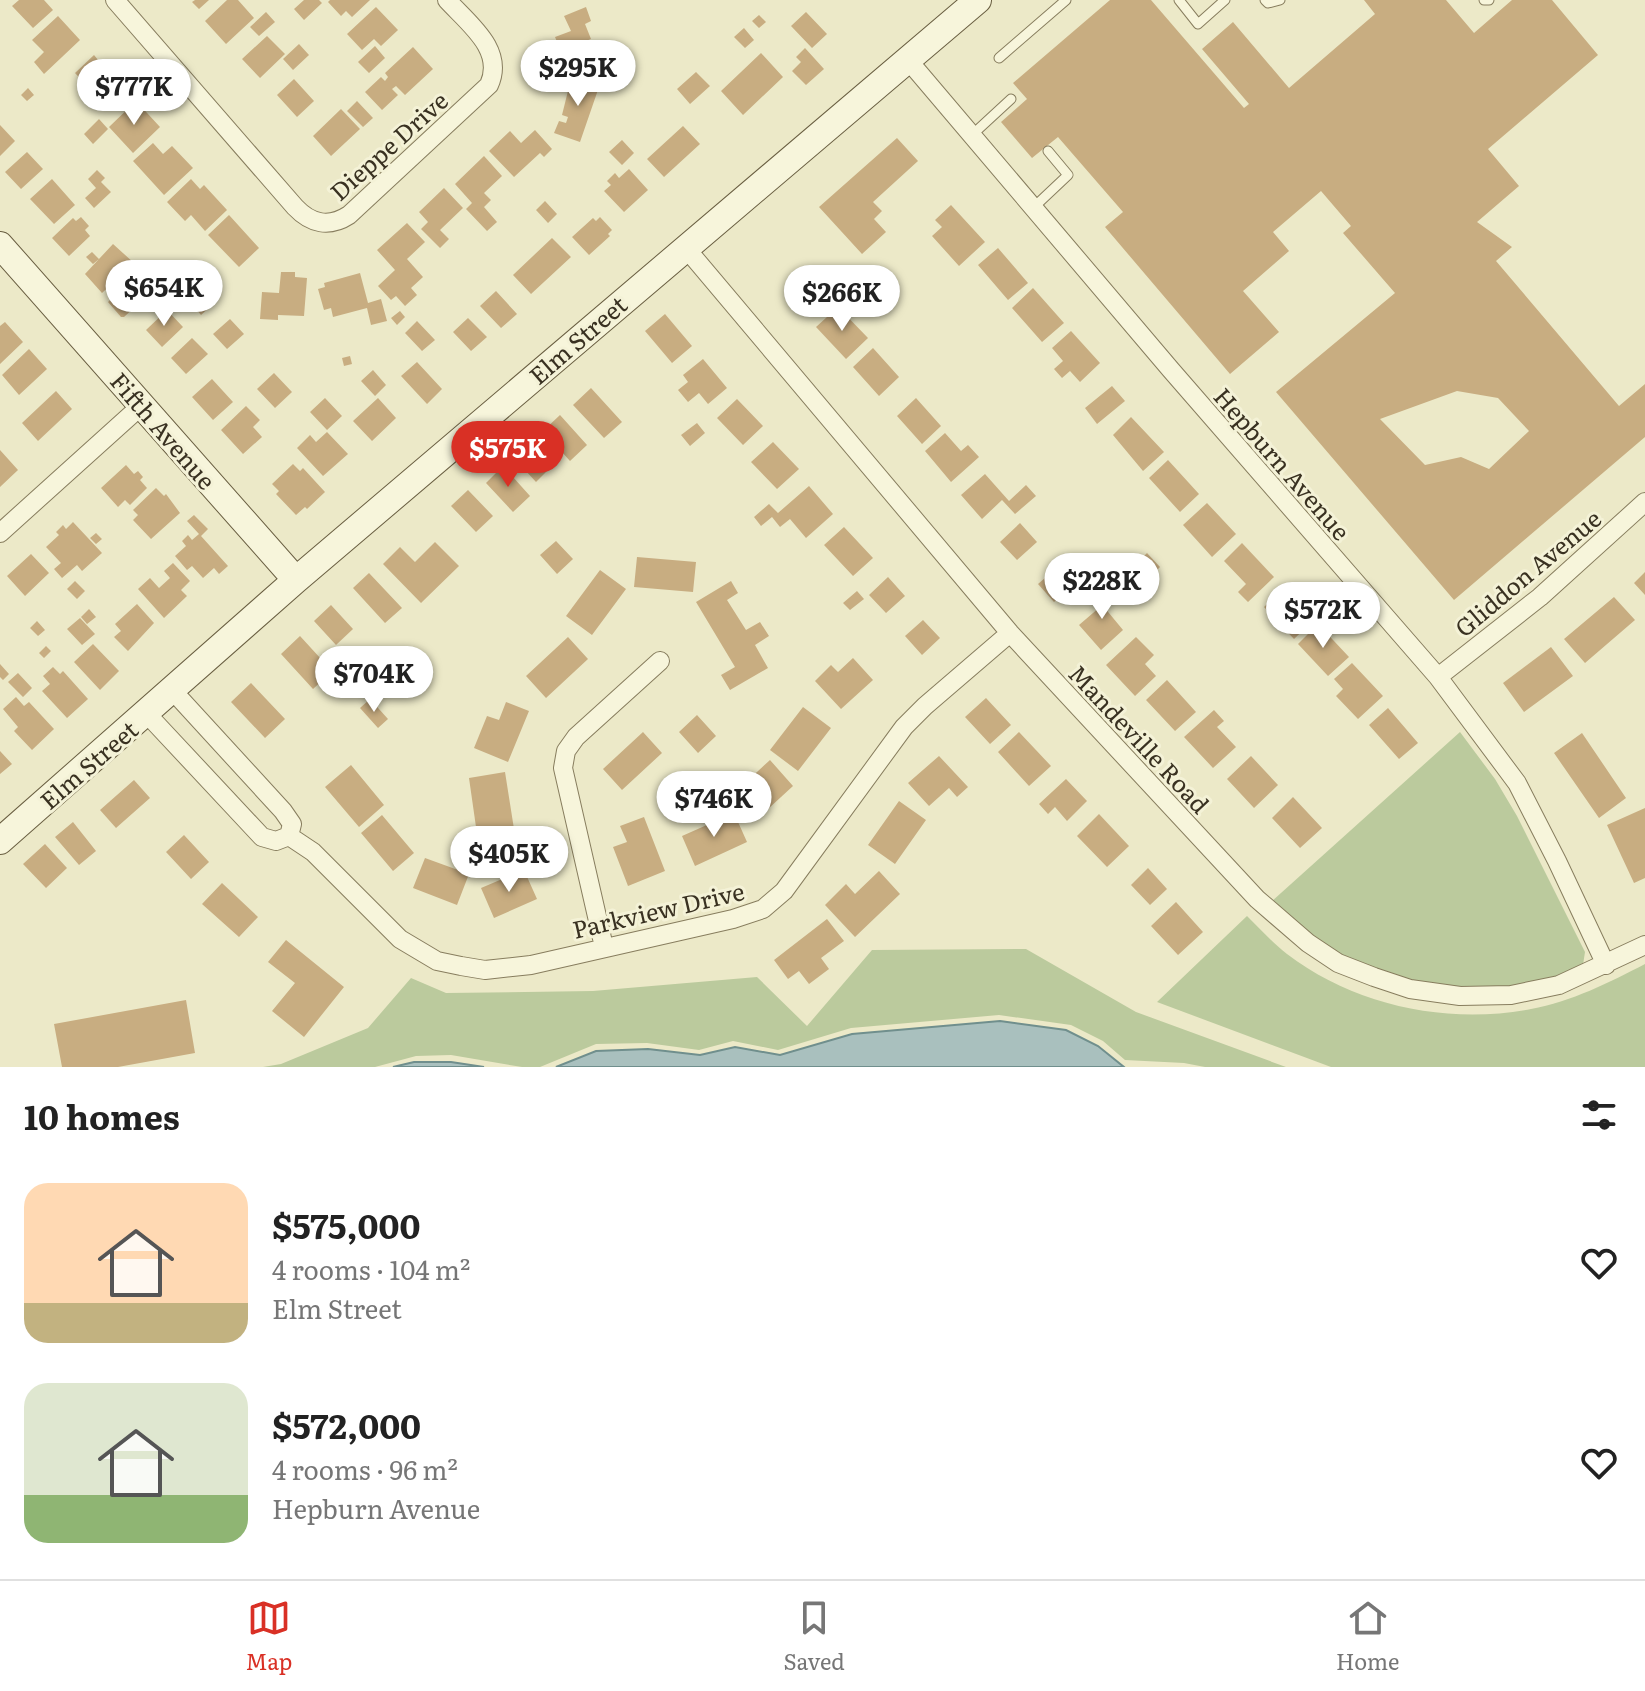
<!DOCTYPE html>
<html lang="en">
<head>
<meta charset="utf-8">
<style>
  :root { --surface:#fff; --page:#f6f6f6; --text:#222; --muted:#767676; --line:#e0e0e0; --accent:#d93025 }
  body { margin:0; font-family:Literata,serif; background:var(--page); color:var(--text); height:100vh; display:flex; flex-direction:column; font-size:30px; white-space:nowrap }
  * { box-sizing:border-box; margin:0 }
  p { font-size:26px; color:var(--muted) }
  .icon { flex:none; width:44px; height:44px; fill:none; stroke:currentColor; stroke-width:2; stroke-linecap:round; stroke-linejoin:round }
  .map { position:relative; height:1067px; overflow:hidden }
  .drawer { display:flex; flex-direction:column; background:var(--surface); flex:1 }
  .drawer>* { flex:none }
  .price { position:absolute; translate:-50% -68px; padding:0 18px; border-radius:28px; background:#fff; color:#222; font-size:26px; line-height:52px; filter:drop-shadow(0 2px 4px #0008) }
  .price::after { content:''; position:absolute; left:50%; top:48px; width:24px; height:18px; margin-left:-12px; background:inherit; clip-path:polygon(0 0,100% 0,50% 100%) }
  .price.active { background:var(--accent); color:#fff }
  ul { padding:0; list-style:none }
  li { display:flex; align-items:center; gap:24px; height:200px; padding:0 24px }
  li span { display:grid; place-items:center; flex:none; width:224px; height:160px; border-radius:24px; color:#555 }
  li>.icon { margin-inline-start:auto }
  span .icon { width:96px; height:96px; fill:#fffc; stroke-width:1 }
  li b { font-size:34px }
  h2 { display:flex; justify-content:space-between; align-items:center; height:96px; padding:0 24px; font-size:34px }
  .menu { display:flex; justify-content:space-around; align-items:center; height:112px; border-top:2px solid var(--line); background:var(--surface); font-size:22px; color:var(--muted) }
  .menu a { display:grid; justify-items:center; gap:4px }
  .menu .active { color:var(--accent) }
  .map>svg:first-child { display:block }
</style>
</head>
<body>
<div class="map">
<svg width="1645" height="1067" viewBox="0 0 1645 1067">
  <rect width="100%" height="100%" fill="#ece9c8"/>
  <path fill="#bbca9d" d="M1460 732 1495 779 1517 816 1585 952 1583 965C1570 970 1557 978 1543 981 1469 999 1362 981 1302 932 1290 923 1281 912 1271 902Z
    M1247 916C1260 929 1273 943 1287 954 1355 1006 1448 1025 1531 1009 1571 1002 1610 982 1645 964V1067H1331L1157 1002Z
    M1026 949 1136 1012 1286 1067H1205L1184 1063 1125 1060 1103 1041 1071 1025 999 1015 851 1028 778 1050 733 1041 699 1050 647 1043 596 1044 540 1067H522L451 1055 416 1056 375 1067H263L281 1064 368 1028 411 978 446 993 593 991 757 977 807 1026 872 950Z"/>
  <path fill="#a9c0be" stroke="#708f8d" stroke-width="2" d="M1000 1021 1066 1030 1098 1046 1124 1067H556L596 1051 648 1049 700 1055 735 1047 780 1055 852 1034Z
    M414 1062H451L484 1067H393Z"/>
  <path fill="#c8ad81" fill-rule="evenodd" d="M19 0H44L53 10 33 28 12 6Z
    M195 0H209L199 9 192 2Z
    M227 0H238L254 18 226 44 205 21Z
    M304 0H319L322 3 304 20 294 9Z
    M330 0H370L352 17 346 11 341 16 328 2Z
    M1110 0H1151L1244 108 1249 104 1202 49 1233 22 1289 88 1375 14 1364 0H1446L1474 33 1512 0H1552L1598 55 1488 149 1519 186 1477 222 1512 247 1496 261 1619 406 1645 384V437L1454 600 1276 392 1395 293 1343 233 1351 226 1321 191 1273 232 1289 251 1243 291 1279 332 1230 374 1105 227 1123 212 1058 137 1032 158 1001 122 1027 99 1013 83ZM1457 391 1498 398 1529 431 1489 469 1461 457 1425 465 1380 419Z
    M376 7 398 30 381 46 374 39 362 50 347 34Z
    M586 7 591 21 585 24 591 39 586 41 592 58 568 68 555 37 571 31 564 16Z
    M266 12 275 22 259 36 250 27Z
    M806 12 827 34 812 48 791 26Z
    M759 15 766 22 759 28 752 21Z
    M58 16 80 40 44 74 34 62 44 52 32 40Z
    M744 28 754 40 745 48 734 37Z
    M267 36 285 54 260 78 242 59Z
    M299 44 309 55 293 70 283 59Z
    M375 46 385 58 369 73 358 62Z
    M413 47 433 69 405 95 396 86 392 89 398 95 382 110 365 92 381 77 385 81 388 77 385 73Z
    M805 48 824 69 806 85 792 71 801 62 796 57Z
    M761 53 783 77 743 115 721 91Z
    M94 55 103 66 109 60 120 72 114 77 121 84 102 102 75 73Z
    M696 72 710 86 690 104 677 89Z
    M572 75 600 84 580 142 554 133 559 121 566 123 568 117 562 115Z
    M294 79 314 101 297 117 277 95Z
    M28 88 34 95 27 101 21 95Z
    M136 101 160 127 133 153 109 127Z
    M357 101 373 118 363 127 347 111Z
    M341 109 360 129 331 156 313 136Z
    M99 119 108 129 93 144 84 134Z
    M0 125 15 141 0 156Z
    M683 126 700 144 664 177 647 159Z
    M535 130 552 149 544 157 540 153 514 177 489 151 510 131 521 143Z
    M897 138 918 161 873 202 882 211 874 219 886 232 862 254 819 207Z
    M622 140 634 153 622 165 609 152Z
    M153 143 163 154 172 146 193 168 164 195 133 161Z
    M27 152 43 169 21 189 5 172Z
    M484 156 502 176 484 193 491 200 484 207 497 222 487 231 466 209 472 203 455 184Z
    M629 169 648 190 624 212 604 191 611 185 607 181 615 173 619 178Z
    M97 170 105 178 101 182 111 192 94 208 85 198 96 188 88 179Z
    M52 179 75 205 54 224 30 199Z
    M191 179 200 189 204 185 227 210 205 231 191 215 185 221 167 202Z
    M444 188 463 208 440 230 449 239 440 248 421 229 428 222 419 212Z
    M545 201 557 214 548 223 536 210Z
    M951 205 985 242 959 266 932 236 942 227 935 220Z
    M229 215 259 248 239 267 208 235Z
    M81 217 89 226 85 230 90 236 69 256 52 238 73 218 76 221Z
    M600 217 612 230 608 234 610 236 589 255 572 237 593 218 596 221Z
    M407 223 425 242 407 259 423 277 411 288 417 295 405 306 396 296 391 300 378 286 395 270 377 250Z
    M552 238 571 257 531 294 513 275Z
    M113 244 134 263 102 293 85 274Z
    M998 248 1028 283 1008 300 978 265Z
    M92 252 99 259 93 264 86 257Z
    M281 272H295V277L307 278 304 316 278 315V320L260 319 262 292 279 293Z
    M360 273 368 303 381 299 387 321 371 325 367 308 333 317 331 308 324 310 318 289 325 287 324 283Z
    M135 277 150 293 124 317H121L108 302Z
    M1033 288 1064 323 1042 342 1012 308Z
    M496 291 517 314 501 328 480 306Z
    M207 299 212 305 201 315 196 309Z
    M838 307 868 338 846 359 816 327Z
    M167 310 183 327 162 347 146 330Z
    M400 311 405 317 397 325 391 318Z
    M665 314 692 346 672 363 645 331Z
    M468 318 487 337 471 351 453 332Z
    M230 319 244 334 227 349 213 334Z
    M417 321 435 340 422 351 405 333Z
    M5 322 23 342 0 364V326Z
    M1071 331 1100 363 1080 382 1070 371 1062 378 1054 369 1063 361 1052 348Z
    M192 338 208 354 186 374 171 358Z
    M873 348 899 377 879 396 853 367Z
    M29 349 47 369 19 395 2 375Z
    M350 356 352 364 344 366 342 358Z
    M703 359 727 388 708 404 699 393 688 402 678 390 688 382 683 375Z
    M417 362 442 389 427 404 401 376Z
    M373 370 386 385 375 396 361 381Z
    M274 373 292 392 275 408 257 389Z
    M212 379 233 402 213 420 192 397Z
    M1112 386 1125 401 1097 424 1085 408Z
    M591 388 622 422 604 438 573 405Z
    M56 391 72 409 38 441 22 423Z
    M325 398 342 416 327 430 310 412Z
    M378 398 396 418 372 441 353 421Z
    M916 398 941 426 922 444 897 416Z
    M737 399 763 426 743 445 717 418Z
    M246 406 260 420 253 427 262 437 243 454 221 430Z
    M560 415 587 445 570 461 543 431Z
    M1131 417 1164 452 1143 471 1113 435Z
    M697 423 705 433 690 446 681 435Z
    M327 432 348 454 323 476 297 448 310 435 316 442Z
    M945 433 961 451 968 445 979 457 951 482 925 451Z
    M531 441 553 465 536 482 513 457Z
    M773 442 799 469 777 489 751 462Z
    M0 450 18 470 0 487Z
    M1168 460 1199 494 1180 512 1149 478Z
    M293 464 300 471 303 468 325 492 307 509 305 507 296 515 276 494 279 491 272 484Z
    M126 465 134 474 138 471 143 477 140 480 147 488 130 505 125 500 118 507 101 488Z
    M503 466 530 496 513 512 486 483Z
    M985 474 1009 501 1026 485 1036 496 1015 514 1002 500 982 519 961 495Z
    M809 486 833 514 806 538 790 519 780 527 772 517 761 526 754 517 769 504 778 513Z
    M156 488 164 496 166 494 180 513 151 539 133 520 138 515 133 510Z
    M468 490 493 516 476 532 451 506Z
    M1207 503 1236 534 1212 557 1183 525Z
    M194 515 208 529 201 536 228 566 219 574 214 568 203 578 192 566 187 570 175 556 186 546 182 541 188 535 192 540 199 534 187 521Z
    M73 522 102 553 82 571 77 565 62 578 54 569 61 563 46 547 59 535 56 532 63 525 66 529Z
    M1020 523 1037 542 1017 560 1000 542Z
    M844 527 873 558 853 576 824 545Z
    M96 533 102 539 96 544 90 538Z
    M556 541 573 559 557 574 540 555Z
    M435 542 459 566 421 603 383 564 400 547 415 562Z
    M1242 543 1274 577 1248 602 1238 592 1246 584 1224 561Z
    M1147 553 1160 567 1154 573 1141 559Z
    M31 554 49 573 25 596 7 576Z
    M637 557 696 562 693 592 634 587Z
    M1068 558 1094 587 1089 591 1079 581 1054 602 1038 584Z
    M173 563 190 581 181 590 187 596 164 618 138 589 150 578 159 588 170 578 164 571Z
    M600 570 626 589 592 635 566 616Z
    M1645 572V595L1634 583Z
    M369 573 402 608 385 623 353 588Z
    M888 577 905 596 886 613 869 595Z
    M75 581 85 591 77 599 67 589Z
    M731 581 738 593 727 600 746 630 760 622 769 636 755 645 768 668 730 690 721 675 735 667 696 602Z
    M1107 586 1116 596 1104 607 1123 630 1101 650 1079 625 1100 607 1093 599Z
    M1285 587 1315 619 1294 639 1264 607Z
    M857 591 864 599 850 610 843 603Z
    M1614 597 1635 620 1585 663 1564 639Z
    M137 604 154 623 128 651 114 637 121 631 115 624Z
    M331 605 353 629 336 645 314 621Z
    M89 609 96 617 87 624 81 617Z
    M80 618 95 634 82 645 67 629Z
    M923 620 940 638 922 655 905 636Z
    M37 621 45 630 38 636 30 628Z
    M1318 624 1349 657 1328 676 1298 644Z
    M300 636 343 683 335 691 324 679 313 689 281 654Z
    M568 637 588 659 546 698 526 676Z
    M1136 637 1154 655 1145 664 1156 676 1135 696 1106 665Z
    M93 644 119 671 100 690 74 662Z
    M46 646 51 651 44 658 39 653Z
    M1551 647 1573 676 1524 712 1503 683Z
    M853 658 873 680 841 709 815 681 831 665 838 672Z
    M1352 663 1383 696 1358 719 1336 696 1343 689 1334 679Z
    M0 664 9 674 3 680 0 677Z
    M53 667 60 674 63 671 88 699 67 718 42 691 50 684 43 676Z
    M18 673 32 688 23 697 8 682Z
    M1167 680 1196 712 1175 731 1146 700Z
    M251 683 285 719 265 738 231 702Z
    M16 697 24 706 29 702 54 729 32 750 14 731 18 727 3 709Z
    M986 698 1011 725 990 744 965 717Z
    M370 699 388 719 378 728 360 708Z
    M506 702 529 711 508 762 474 748 487 716 499 720Z
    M803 707 831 728 798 771 770 750Z
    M1388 708 1418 743 1399 759 1369 725Z
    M1214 710 1224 721 1217 727 1236 747 1213 768 1184 737Z
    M697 715 716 736 698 753 679 732Z
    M643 732 662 753 622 790 603 769Z
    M1019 732 1051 766 1029 786 998 752Z
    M1582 733 1626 798 1599 818 1554 753Z
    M0 751 12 764 0 774Z
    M939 756 968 787 957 797 949 788 929 806 908 783Z
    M1251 756 1278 785 1254 808 1227 779Z
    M770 760 793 786 756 820 732 795Z
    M351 765 384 805 359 827 325 787Z
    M505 772 514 829 477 834 469 778Z
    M1066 779 1087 801 1067 821 1055 807 1048 814 1039 804Z
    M134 780 150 798 116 828 100 810Z
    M1293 797 1322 828 1300 848 1272 818Z
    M899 801 926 820 895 864 868 845Z
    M1645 808V878L1634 883 1607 825Z
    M734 813 747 842 695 866 682 836Z
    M1099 814 1129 846 1107 867 1077 836Z
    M382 815 414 853 393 871 361 833Z
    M644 817 665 871 628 886 613 847 627 842 620 826Z
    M73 822 96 851 79 865 55 837Z
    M184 835 209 862 191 879 166 852Z
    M45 844 67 868 46 888 23 864Z
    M425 858 469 874 457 905 413 888Z
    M1148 868 1167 889 1150 905 1131 885Z
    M524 870 537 899 494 918 481 888Z
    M879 871 900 894 855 937 825 905 846 884 855 894Z
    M222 883 258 917 239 937 202 904Z
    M1176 902 1203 932 1178 955 1151 926Z
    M827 919 844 941 821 958 829 969 809 984 799 971 788 979 774 960Z
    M286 940 344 987 304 1037 272 1011 295 983 268 962Z
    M186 1000 195 1053 118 1067H62L54 1024Z"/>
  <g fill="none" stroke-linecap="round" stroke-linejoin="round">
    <g stroke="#877d5e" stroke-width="11">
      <path id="lane" d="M1179 0 1198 24 1225 0
        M1265 0 1268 3 1280 0
        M1484 0H1489
        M999 58 1066 0
        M972 135 1011 99
        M1033 208 1068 175 1048 151"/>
    </g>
    <g stroke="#877d5e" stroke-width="20">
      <path id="street" d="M115 0 295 207C311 224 329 228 349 215L489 85C505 50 469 24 447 0
        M908 60 1171 370 1438 677 1517 783 1557 861 1606 965
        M685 247 1010 633 1257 899 1308 943 1338 963 1374 977 1410 989 1460 996 1511 995 1559 985 1645 945
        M0 533 142 405
        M1438 677 1540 597 1645 502
        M147 714 262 837 276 841 289 836 292 824 283 811 173 691
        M289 836 313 852 400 939 437 961 461 966 485 970 531 965 733 919 763 909 784 891 904 727 925 706 1010 633
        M604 947 563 768 566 751 576 737 660 661"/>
    </g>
    <g stroke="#695e41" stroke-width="28">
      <path id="secondary" d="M0 245 296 580
        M0 841 296 580 978 0"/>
    </g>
    <use href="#lane" stroke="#f7f5db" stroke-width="9"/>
    <use href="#street" stroke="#f7f5db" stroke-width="18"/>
    <use href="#secondary" stroke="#f7f5db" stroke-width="26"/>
  </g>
  <g text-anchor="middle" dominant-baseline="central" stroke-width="6" stroke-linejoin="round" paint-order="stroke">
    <g font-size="24" fill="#393121" stroke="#f4f2d7">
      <text transform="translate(388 145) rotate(-42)">Dieppe Drive</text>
      <text transform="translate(577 339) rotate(-41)">Elm Street</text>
      <text transform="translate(164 430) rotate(49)">Fifth Avenue</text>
      <text transform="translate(1283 463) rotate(49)">Hepburn Avenue</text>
      <text transform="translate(1527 572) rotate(-40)">Gliddon Avenue</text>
      <text transform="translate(1140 738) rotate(47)">Mandeville Road</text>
      <text transform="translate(88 764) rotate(-41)">Elm Street</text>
      <text transform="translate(658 909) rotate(-13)">Parkview Drive</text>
    </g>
  </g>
</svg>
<b class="price" style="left:578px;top:108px">$295K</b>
<b class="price" style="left:134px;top:127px">$777K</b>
<b class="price" style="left:164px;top:328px">$654K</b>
<b class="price" style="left:842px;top:333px">$266K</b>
<b class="price active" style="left:508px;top:489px">$575K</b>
<b class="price" style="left:1102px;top:621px">$228K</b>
<b class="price" style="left:1323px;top:650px">$572K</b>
<b class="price" style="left:374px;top:714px">$704K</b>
<b class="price" style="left:714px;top:839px">$746K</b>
<b class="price" style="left:509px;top:894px">$405K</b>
</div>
<section class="drawer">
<h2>10 homes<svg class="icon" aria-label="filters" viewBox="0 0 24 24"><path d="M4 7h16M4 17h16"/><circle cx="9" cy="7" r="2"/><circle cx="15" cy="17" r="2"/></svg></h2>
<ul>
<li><span style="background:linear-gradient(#ffd9b3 75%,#c2b280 0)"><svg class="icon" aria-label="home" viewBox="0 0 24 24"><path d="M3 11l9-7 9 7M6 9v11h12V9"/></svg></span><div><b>$575,000</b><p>4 rooms · 104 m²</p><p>Elm Street</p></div><svg class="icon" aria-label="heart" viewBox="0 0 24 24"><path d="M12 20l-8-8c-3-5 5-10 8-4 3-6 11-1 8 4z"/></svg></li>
<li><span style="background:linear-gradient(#dfe7d0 70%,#8fb573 0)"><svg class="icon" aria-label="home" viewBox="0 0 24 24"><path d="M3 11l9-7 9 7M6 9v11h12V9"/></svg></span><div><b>$572,000</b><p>4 rooms · 96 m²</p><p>Hepburn Avenue</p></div><svg class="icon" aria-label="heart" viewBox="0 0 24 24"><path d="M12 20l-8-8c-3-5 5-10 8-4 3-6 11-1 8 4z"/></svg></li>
</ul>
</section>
<nav class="menu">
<a class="active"><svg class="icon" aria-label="map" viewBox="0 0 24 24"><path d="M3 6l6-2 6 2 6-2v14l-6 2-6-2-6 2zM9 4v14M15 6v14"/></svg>Map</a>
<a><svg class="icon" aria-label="saved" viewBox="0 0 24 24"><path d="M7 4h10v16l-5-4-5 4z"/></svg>Saved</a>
<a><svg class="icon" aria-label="home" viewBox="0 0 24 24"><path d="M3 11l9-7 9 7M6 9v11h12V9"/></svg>Home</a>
</nav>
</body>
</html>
